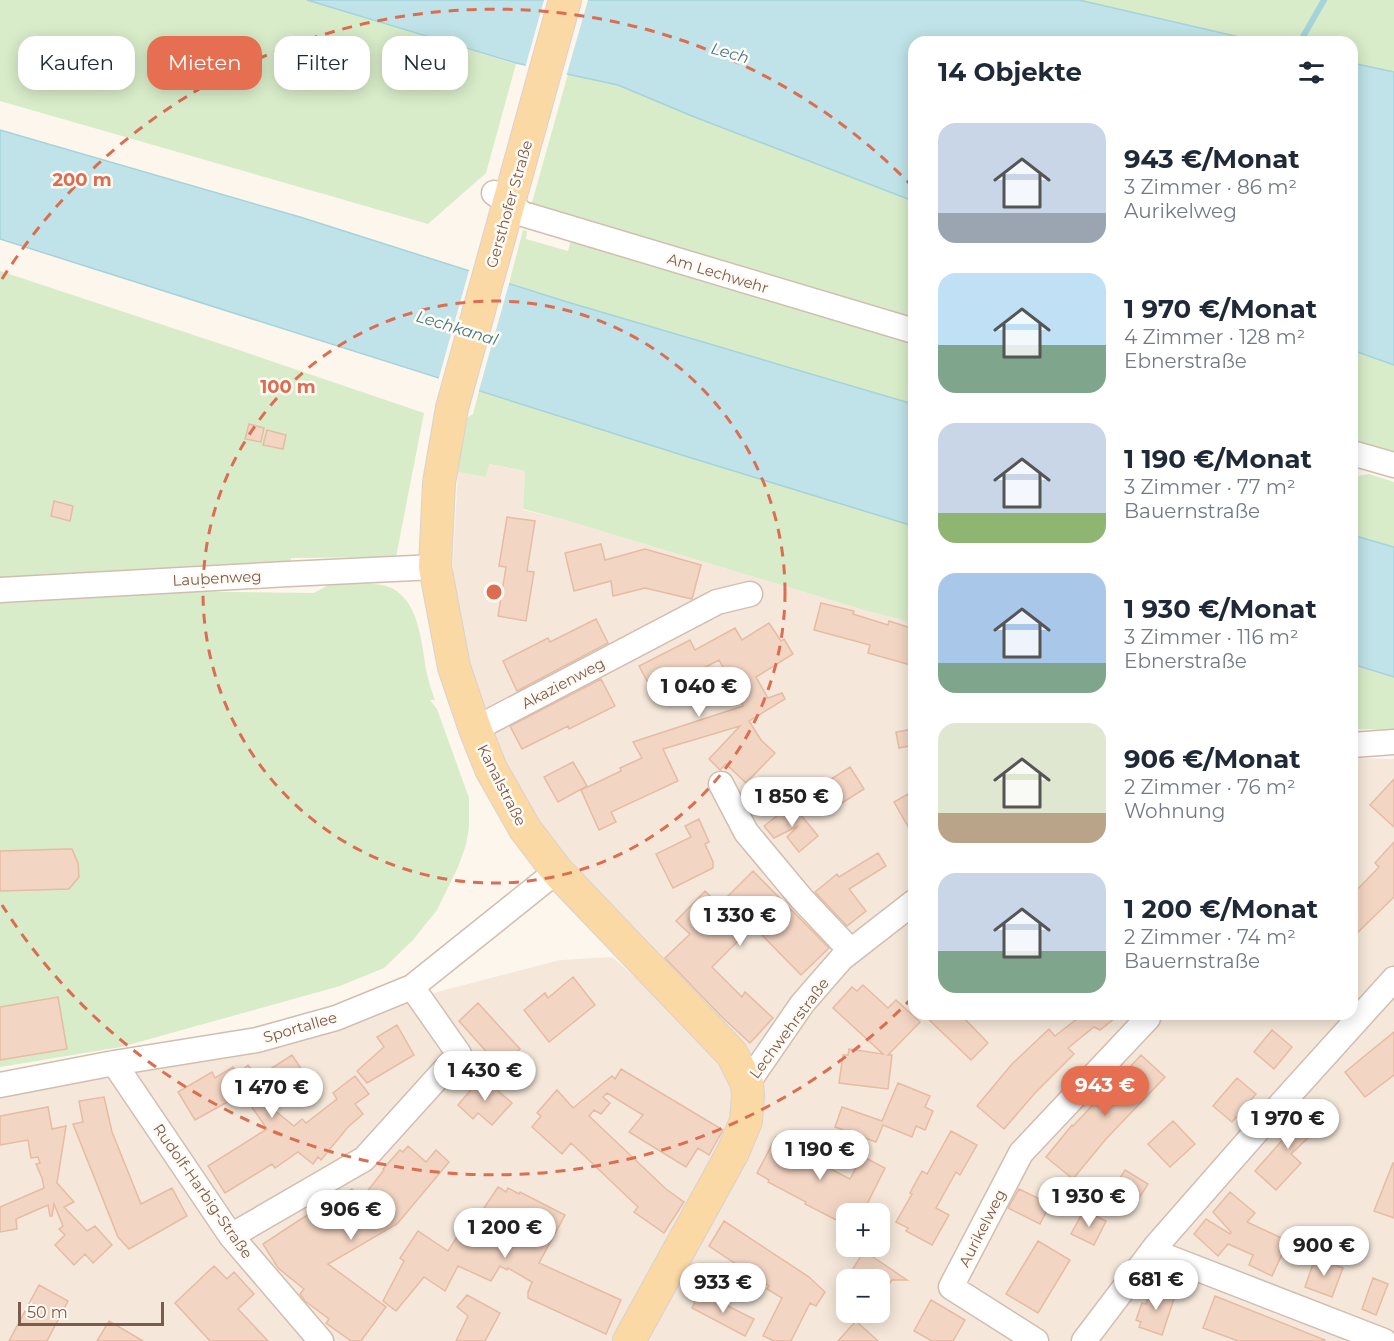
<!DOCTYPE html>
<html lang="de">
<head>
<meta charset="utf-8">
<style>
  :root { --surface:#fff; --page:#f2f2f3; --text:#1f2937; --muted:#747a83; --accent:#e76f51 }
  body { margin:0; font-family:Montserrat,sans-serif; background:var(--page); color:var(--text); height:100vh; display:flex; flex-direction:column; font-size:22px; white-space:nowrap }
  * { box-sizing:border-box; margin:0 }
  p { font-size:20px; color:var(--muted) }
  .icon { flex:none; width:33px; height:33px; fill:none; stroke:currentColor; stroke-width:2; stroke-linecap:round; stroke-linejoin:round }
  .map { position:relative; flex:1; overflow:hidden }
  .side { position:absolute; left:908px; top:36px; width:450px; height:984px; display:flex; flex-direction:column; background:var(--surface); border-radius:18px; box-shadow:0 3px 15px #0003 }
  .side>* { flex:none }
  .top-card { position:absolute; left:18px; top:36px; width:570px; height:54px; display:flex; gap:12px }
  .buttons { position:absolute; left:836px; top:1203px; display:grid; gap:12px }
  .buttons a { display:grid; place-items:center; width:54px; height:54px; border-radius:12px; background:var(--surface); box-shadow:0 3px 15px #0003; font-size:30px }
  .scale { position:absolute; left:18px; bottom:15px; width:146px; box-sizing:border-box; padding-left:6px; border:3px solid #7a5c4d; border-top:0; font-size:16px; line-height:21px; white-space:nowrap; color:#7a5c4d; -webkit-text-stroke:4px #fffaf3; paint-order:stroke }
  .price { position:absolute; translate:-50% -51px; padding:0 14px; border-radius:21px; background:#fff; color:#222; font-size:20px; line-height:39px; filter:drop-shadow(0 2px 3px #0008) }
  .price::after { content:''; position:absolute; left:50%; top:36px; width:18px; height:14px; margin-left:-9px; background:inherit; clip-path:polygon(0 0,100% 0,50% 100%) }
  .price.selected { background:var(--accent); color:#fff }
  ul { padding:0; list-style:none }
  li { display:flex; align-items:center; gap:18px; height:150px; padding:0 30px }
  li span { display:grid; place-items:center; flex:none; width:168px; height:120px; border-radius:18px; color:#555 }
  li>.icon { margin-inline-start:auto }
  span .icon { width:72px; height:72px; fill:#fffc; stroke-width:1 }
  li b { font-size:26px }
  h2 { display:flex; justify-content:space-between; align-items:center; height:72px; padding:0 30px; font-size:26px }
  .chip { padding:0 21px; border-radius:18px; background:var(--surface); box-shadow:0 3px 15px #0003; font-size:21px; line-height:54px }
  .chip.selected { background:var(--accent); color:#fff }
  .map>svg:first-child { display:block }
</style>
</head>
<body>
<div class="map">
<svg width="1394" height="1341" viewBox="0 0 1394 1341">
  <rect width="100%" height="100%" fill="#fdf6ec"/>
  <path fill="#f5e8da" fill-rule="evenodd" d="M488 464 525 471 523 510 565 520 867 611 899 619 913 625 914 1014H1352V758L1394 759V1341H641L753 1112 737 1045 583 897 488 750 449 627 458 472 486 477ZM846 1214H879V1246H846ZM846 1280H879V1312H846Z
    M612 957 721 1051 736 1091 724 1146 616 1341H0V1089L368 1010 560 960Z"/>
  <path fill="#d8ecc9" d="M0 0H307L516 64 486 173 428 224 0 101Z
    M1079 0H1394V72L1352 63V42H1261Z
    M568 74 618 85 692 116 913 201V320L531 206Z
    M523 230 527 231 526 239 568 251 572 237 913 339V404L564 301 509 283Z
    M0 271 233 348 424 413 396 557 291 558 290 564 0 582Z
    M1352 350 1394 365V459L1352 446Z
    M479 391 913 526V625L899 619 867 611 565 520 523 509 525 471 489 464 486 477 458 472 462 421 473 414Z
    M1369 474 1394 482V547L1352 535V477Z
    M363 583C369 584 376 584 382 585 420 593 421 643 427 674 429 683 432 692 435 700H430L437 709 469 798V827L466 845 458 867 437 910 413 940 384 968 340 986 121 1047 0 1067V593L53 590 314 593 330 584Z
    M1352 664 1394 677V730L1352 729Z"/>
  <path fill="#bfe3e8" stroke="#a5d3da" stroke-width="1.5" d="M307 0H1079L1261 42H914L913 201 692 116 618 85 516 63Z
    M1352 63 1394 72V365L1352 350Z
    M0 130 300 217 564 301 913 404V526L685 456 0 239Z
    M1352 535 1394 547V677L1352 664Z"/>
  <path fill="#fdf6ec" d="M544 0H588L566 77 525 68Z
    M470 267 510 280 478 394 438 381Z"/>
  <g fill="none" stroke-linecap="round" stroke-linejoin="round">
    <path stroke="#a5d3da" stroke-width="6" d="M1300 42 1324 0"/>
  </g>
  <path fill="#f3d5c3" stroke="#e6bba3" stroke-width="1.5" d="M249 424 264 428 261 442 245 439Z
    M267 430 286 435 283 449 263 445Z
    M54 501 73 506 70 521 51 516Z
    M507 517 535 521 527 571 534 572 526 621 498 616 506 567 499 566Z
    M601 544 605 560 645 549 701 565 692 599 645 588 613 596 611 581 574 591 565 553Z
    M821 603 854 611 853 614 888 625 889 621 914 629V666L868 653 870 645 814 630Z
    M596 619 608 643 517 691 503 661 548 638 550 642Z
    M769 623 781 641 784 639 793 654 756 677 768 698 782 693 785 699 749 721 761 740 775 753 746 783 726 764 720 770 709 759 740 726 663 749 678 781 611 812 616 822 599 830 581 790 621 771 620 768 642 758 633 742 743 706 739 698H740L719 660 654 694 639 666 690 640 695 650 735 628 742 640Z
    M601 679 615 706 569 729 568 726 522 749 510 726Z
    M914 729V745L899 748 896 732Z
    M573 762 587 786 558 802 544 777Z
    M850 767 864 789 842 803 828 781Z
    M1394 779V827L1370 805Z
    M908 794 914 804V837L894 802Z
    M792 804 818 836 799 852 787 837 798 826 774 838 764 826Z
    M699 819 709 842 705 844 713 862V868L673 888 656 854 691 837 685 826Z
    M1394 842V897L1352 938V895L1379 867 1375 863Z
    M67 849H72L78 863 79 877 69 889 0 891V851Z
    M878 853 886 866 849 889 866 911 847 926 815 892 837 874 839 877Z
    M753 871 829 948 801 975 753 926 712 967 742 997 745 992 773 1018 750 1043 722 1017 665 958 690 934 676 921 705 891 719 905Z
    M573 977 595 1005 549 1042 524 1010 545 993 548 998Z
    M863 985 888 1008 896 1000 920 1022 888 1055H892L888 1089 839 1083 843 1055H848L849 1049 883 1054 833 1008 852 987 857 991Z
    M58 997 67 1049 0 1060V1007Z
    M478 1003 520 1049 500 1067 459 1021Z
    M923 1014H960L988 1043 971 1060Z
    M1072 1014H1120L1100 1030 1094 1027 1068 1048 1074 1054 1035 1093 1004 1129 977 1106 1012 1064 1049 1029 1055 1036 1078 1018Z
    M397 1025 414 1055 367 1083 357 1071 384 1047 377 1037Z
    M1272 1030 1292 1047 1274 1069 1254 1052Z
    M1394 1032V1075L1365 1097 1345 1072Z
    M292 1055 308 1079 268 1105 294 1126 302 1119 306 1123 337 1099 333 1093 355 1076 369 1094 355 1104 363 1114 348 1127 321 1160 318 1157 313 1164 298 1152 275 1168 272 1164 225 1193 208 1166 267 1129 249 1103 247 1105 244 1100 235 1105 231 1100 195 1120 178 1092 212 1072 215 1078 233 1067 238 1074 248 1065 258 1077Z
    M1141 1055 1165 1077 1106 1139 1073 1179 1046 1157 1072 1125 1073 1126 1104 1093 1105 1094Z
    M621 1069 723 1130 709 1155 698 1148 686 1167 629 1132 643 1115 607 1093 603 1097 610 1103 601 1114 594 1110 589 1116 666 1189 684 1202 664 1233 634 1212 638 1207 571 1143 562 1154 532 1127 541 1116 537 1113 557 1090 573 1108 612 1076 615 1079Z
    M482 1077 512 1103 492 1125 478 1113 473 1119 458 1105Z
    M1237 1078 1256 1094 1232 1122 1213 1106Z
    M898 1083 930 1096 925 1107 933 1111 925 1130 916 1126 912 1137 883 1125 876 1142 835 1127 842 1107 882 1121Z
    M104 1097 112 1132 141 1204 172 1188 187 1216 129 1249 118 1237 73 1124 83 1122 79 1101Z
    M48 1107 52 1129 66 1126 57 1183 74 1202 64 1207 87 1231 95 1226 112 1245 93 1263 85 1254 74 1265 55 1245 65 1235 59 1229 63 1226 54 1204 52 1216H50L48 1205 16 1219 17 1229 0 1232V1207L44 1188 42 1178 36 1164 40 1163 38 1157 31 1158 28 1140 0 1145V1116Z
    M1301 1110 1305 1115 1310 1112 1322 1125 1291 1154 1301 1163 1276 1190 1255 1171 1294 1127 1288 1121Z
    M1173 1121 1195 1144 1170 1167 1148 1144Z
    M951 1131 977 1145 960 1175 956 1172 936 1208 949 1215 932 1245 906 1231 908 1228 896 1222 912 1194 910 1193 922 1171 927 1174Z
    M776 1137 781 1140 782 1138 797 1146 796 1148 818 1159 817 1162 850 1179 862 1156 885 1168 862 1214H846V1225L805 1204 806 1202 768 1182 769 1180 757 1173Z
    M408 1146 426 1162 436 1150 449 1162 397 1224 328 1264 386 1307 361 1341H351L326 1323 329 1319 305 1301 300 1294 304 1289 278 1268 263 1244 301 1219 352 1189 362 1198 384 1170 383 1169 400 1150 403 1152Z
    M1393 1163H1394V1218L1374 1211Z
    M1125 1170 1148 1184 1131 1211 1108 1197Z
    M498 1187 506 1192 508 1188 519 1194 520 1192 565 1215 539 1263 621 1300 606 1334 528 1298V1292L532 1282 508 1268 507 1270 500 1266 491 1281 458 1266 445 1291 424 1277 396 1311 383 1301 404 1261 400 1258 418 1231 448 1251 474 1211 480 1214Z
    M1019 1189 1050 1204 1040 1224 1008 1208Z
    M1230 1192 1255 1213 1247 1222 1288 1241 1272 1276 1249 1265 1253 1255 1228 1244 1218 1256 1194 1234 1206 1219 1230 1234 1231 1232 1213 1212Z
    M1084 1210 1106 1221 1094 1245 1071 1234Z
    M724 1221 809 1277 825 1292 816 1306 810 1303 791 1341H774L763 1336 782 1298 767 1289 769 1286 709 1246Z
    M1038 1241 1070 1260 1038 1313 1006 1294Z
    M864 1251 879 1261 907 1280H892L879 1299V1280H846Z
    M1315 1258 1343 1268 1332 1297 1305 1287Z
    M214 1266 227 1279 234 1272 254 1294 238 1309 268 1341H210L175 1303Z
    M1373 1278 1388 1284 1376 1315 1362 1309Z
    M39 1285 68 1301 47 1341H9Z
    M1151 1288 1175 1296 1162 1335 1139 1327 1141 1322 1136 1320 1142 1303 1146 1304Z
    M700 1292 754 1319 745 1336 692 1308Z
    M467 1295 500 1313 485 1341H456L468 1316 457 1307Z
    M1215 1296 1325 1340 1324 1341H1238L1203 1328Z
    M931 1300 965 1320 953 1341H932L914 1331Z
    M109 1321 143 1341H97Z
    M856 1321 878 1341H838Z"/>
  <g fill="none" stroke-linecap="round" stroke-linejoin="round">
    <g stroke="#d1beb0" stroke-width="27">
      <path id="minor" d="M494 193 523 214 914 331
        M1352 453 1394 465
        M0 590 288 574 435 567
        M475 729 717 602 750 594
        M1352 745 1394 742
        M721 784 746 832 801 898 851 951
        M114 1063 231 1236 321 1341
        M747 1084 802 1004 842 958 914 902
        M0 1085 114 1063 257 1040 336 1018 412 987 557 871
        M231 1236 364 1159 459 1054 412 987
        M1152 1251 1384 1341
        M1036 1341 951 1287 1021 1153 1148 1018 1145 1014
        M1084 1341 1156 1246 1263 1124 1394 979"/>
    </g>
    <g stroke="#dad1cd" stroke-width="34">
      <path id="major" d="M565 0 452 408 439 483 435 567 454 667 475 729 491 769 525 829 557 871 732 1054 747 1084 748 1096 746 1121 733 1152 629 1341"/>
    </g>
    <use href="#minor" stroke="#fff" stroke-width="24"/>
    <use href="#major" stroke="#fbd9a5" stroke-width="32"/>
  </g>
  <g fill="none" stroke="#dc6d51" stroke-width="3" stroke-dasharray="10 8">
    <circle cx="494" cy="592" r="291"/>
    <path d="M913 997A583 583 0 0 1 2 905M2 279A583 583 0 0 1 913 187"/>
  </g>
  <g text-anchor="middle" dominant-baseline="central" stroke-width="5" stroke-linejoin="round" paint-order="stroke">
    <g font-size="15" fill="#7a5c4d" stroke="#fffaf3">
      <text transform="translate(509 204) rotate(-74)">Gersthofer Straße</text>
      <text transform="translate(718 273) rotate(17)">Am Lechwehr</text>
      <text transform="translate(217 578) rotate(-3)">Laubenweg</text>
      <text transform="translate(563 683) rotate(-28)">Akazienweg</text>
      <text transform="translate(502 785) rotate(63)">Kanalstraße</text>
      <text transform="translate(300 1027) rotate(-16)">Sportallee</text>
      <text transform="translate(789 1028) rotate(-53)">Lechwehrstraße</text>
      <text transform="translate(203 1191) rotate(55)">Rudolf-Harbig-Straße</text>
      <text transform="translate(982 1228) rotate(-63)">Aurikelweg</text>
    </g>
    <g font-size="16" font-style="italic" fill="#437c86" stroke="#fffaf3">
      <text transform="translate(730 53) rotate(16)">Lech</text>
      <text transform="translate(457 328) rotate(17)">Lechkanal</text>
    </g>
  </g>
  <circle cx="494" cy="592" r="9" fill="#dc6d51" stroke="#fffaf3" stroke-width="3"/>
  <g font-size="18" text-anchor="middle" font-weight="bold" fill="#dc6d51" stroke="#fffaf3" stroke-width="5" stroke-linejoin="round" paint-order="stroke">
    <text x="82" y="186">200 m</text>
    <text x="288" y="393">100 m</text>
  </g>
</svg>
<div class="buttons">
<a>+</a>
<a>−</a>
</div>
<div class="scale">50 m</div>
<b class="price" style="left:699px;top:718px">1 040 €</b>
<b class="price" style="left:792px;top:828px">1 850 €</b>
<b class="price" style="left:740px;top:947px">1 330 €</b>
<b class="price" style="left:485px;top:1102px">1 430 €</b>
<b class="price selected" style="left:1105px;top:1117px">943 €</b>
<b class="price" style="left:272px;top:1119px">1 470 €</b>
<b class="price" style="left:1288px;top:1150px">1 970 €</b>
<b class="price" style="left:820px;top:1181px">1 190 €</b>
<b class="price" style="left:1089px;top:1228px">1 930 €</b>
<b class="price" style="left:351px;top:1241px">906 €</b>
<b class="price" style="left:505px;top:1259px">1 200 €</b>
<b class="price" style="left:1324px;top:1277px">900 €</b>
<b class="price" style="left:1156px;top:1311px">681 €</b>
<b class="price" style="left:723px;top:1314px">933 €</b>
<div class="top-card">
<a class="chip">Kaufen</a>
<a class="chip selected">Mieten</a>
<a class="chip">Filter</a>
<a class="chip">Neu</a>
</div>
<section class="side">
<h2>14 Objekte<svg class="icon" aria-label="filters" viewBox="0 0 24 24"><path d="M4 7h16M4 17h16"/><circle cx="9" cy="7" r="2"/><circle cx="15" cy="17" r="2"/></svg></h2>
<ul>
<li><span style="background:linear-gradient(#c9d6e8 75%,#9aa5b1 0)"><svg class="icon" aria-label="home" viewBox="0 0 24 24"><path d="M3 11l9-7 9 7M6 9v11h12V9"/></svg></span><div><b>943 €/Monat</b><p>3 Zimmer · 86 m²</p><p>Aurikelweg</p></div></li>
<li><span style="background:linear-gradient(#bfe0f5 60%,#7fa58c 0)"><svg class="icon" aria-label="home" viewBox="0 0 24 24"><path d="M3 11l9-7 9 7M6 9v11h12V9"/></svg></span><div><b>1 970 €/Monat</b><p>4 Zimmer · 128 m²</p><p>Ebnerstraße</p></div></li>
<li><span style="background:linear-gradient(#c9d6e8 75%,#8fb573 0)"><svg class="icon" aria-label="home" viewBox="0 0 24 24"><path d="M3 11l9-7 9 7M6 9v11h12V9"/></svg></span><div><b>1 190 €/Monat</b><p>3 Zimmer · 77 m²</p><p>Bauernstraße</p></div></li>
<li><span style="background:linear-gradient(#a9c7e8 75%,#7fa58c 0)"><svg class="icon" aria-label="home" viewBox="0 0 24 24"><path d="M3 11l9-7 9 7M6 9v11h12V9"/></svg></span><div><b>1 930 €/Monat</b><p>3 Zimmer · 116 m²</p><p>Ebnerstraße</p></div></li>
<li><span style="background:linear-gradient(#dfe7d0 75%,#b9a48a 0)"><svg class="icon" aria-label="home" viewBox="0 0 24 24"><path d="M3 11l9-7 9 7M6 9v11h12V9"/></svg></span><div><b>906 €/Monat</b><p>2 Zimmer · 76 m²</p><p>Wohnung</p></div></li>
<li><span style="background:linear-gradient(#c9d6e8 65%,#7fa58c 0)"><svg class="icon" aria-label="home" viewBox="0 0 24 24"><path d="M3 11l9-7 9 7M6 9v11h12V9"/></svg></span><div><b>1 200 €/Monat</b><p>2 Zimmer · 74 m²</p><p>Bauernstraße</p></div></li>
</ul>
</section>
</div>
</body>
</html>
